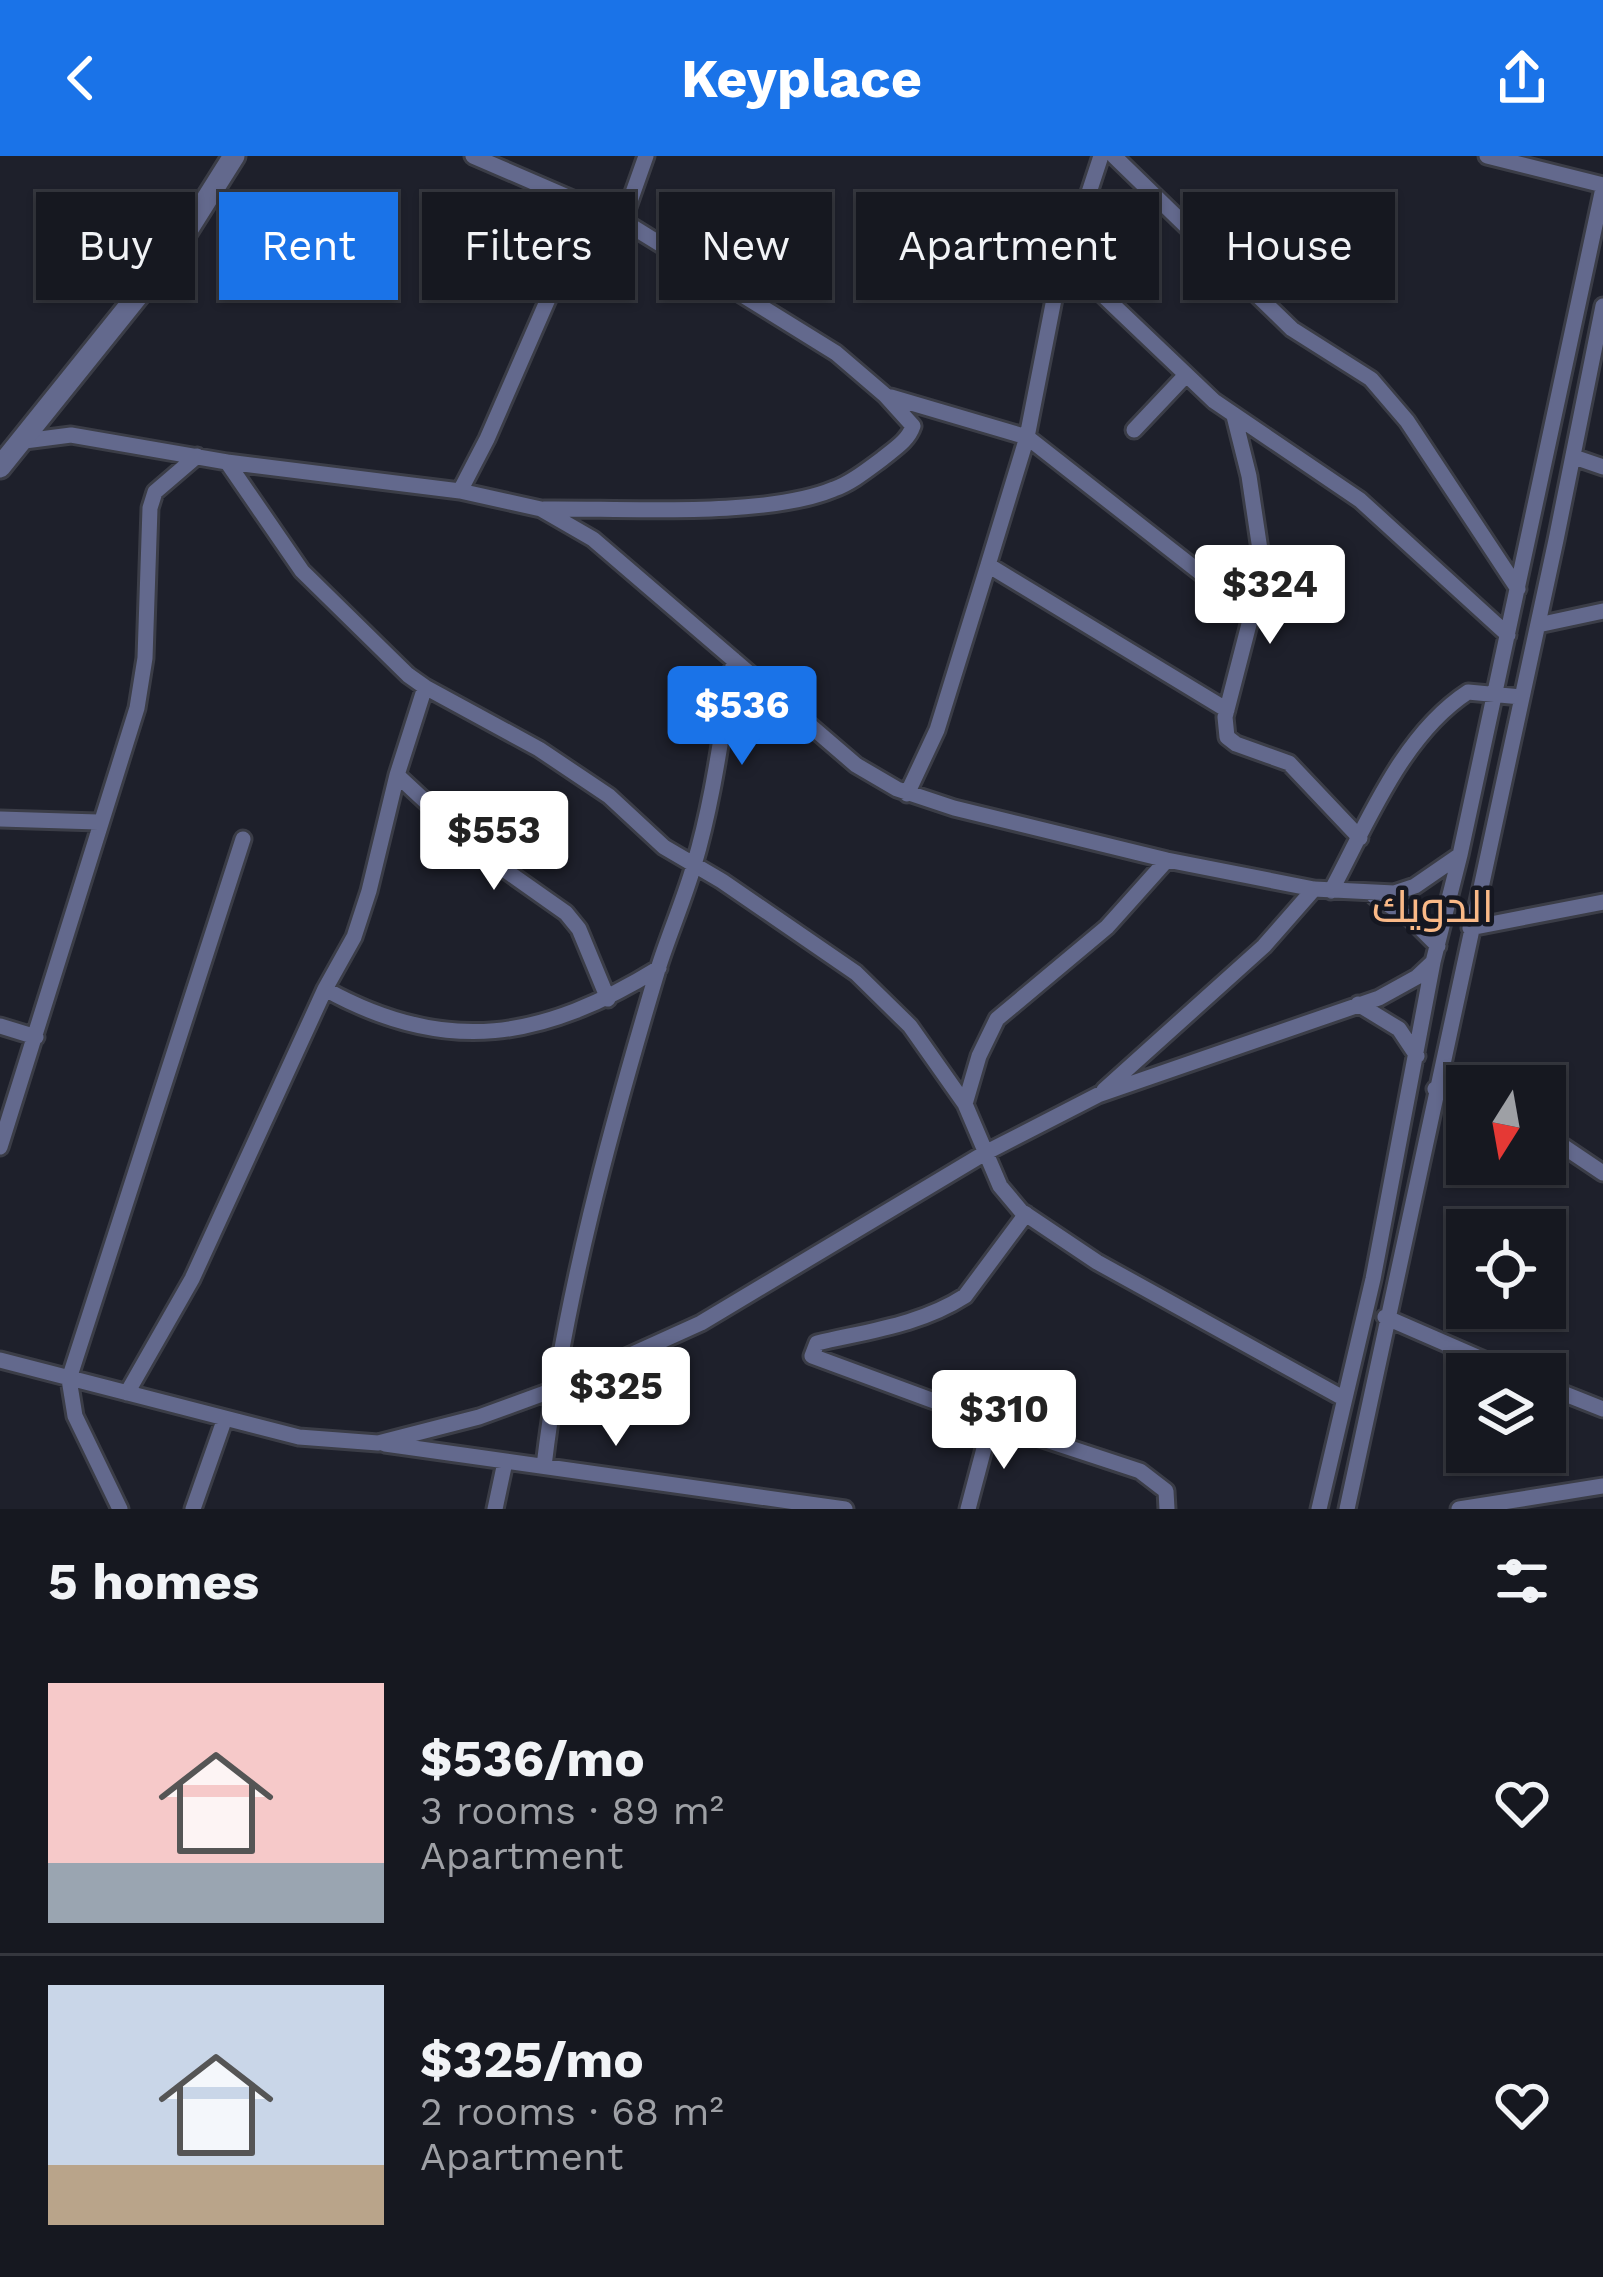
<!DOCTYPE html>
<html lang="en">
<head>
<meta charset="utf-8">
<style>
  :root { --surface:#161820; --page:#1f2129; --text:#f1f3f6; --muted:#9ea0a5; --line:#35373e; --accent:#1a73e8 }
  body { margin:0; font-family:"Work Sans",Cairo,sans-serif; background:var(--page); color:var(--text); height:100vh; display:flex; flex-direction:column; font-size:45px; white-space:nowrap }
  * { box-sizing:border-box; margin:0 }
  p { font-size:39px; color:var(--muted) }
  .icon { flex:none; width:66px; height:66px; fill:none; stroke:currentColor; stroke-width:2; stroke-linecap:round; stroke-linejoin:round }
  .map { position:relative; height:1353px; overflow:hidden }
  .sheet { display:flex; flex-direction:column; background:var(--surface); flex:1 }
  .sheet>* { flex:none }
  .hud { position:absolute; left:36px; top:36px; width:1533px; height:108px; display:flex; gap:24px }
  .needle { width:78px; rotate:191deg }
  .tools { position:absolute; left:1446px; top:909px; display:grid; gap:24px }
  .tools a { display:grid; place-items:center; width:120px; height:120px; border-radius:0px; background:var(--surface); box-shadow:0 3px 9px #0004,0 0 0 3px var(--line); font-size:60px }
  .price { position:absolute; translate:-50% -102px; padding:0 27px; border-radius:12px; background:#fff; color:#222; font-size:39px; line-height:78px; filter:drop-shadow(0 3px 6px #0008) }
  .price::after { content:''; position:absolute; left:50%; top:72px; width:36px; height:27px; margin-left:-18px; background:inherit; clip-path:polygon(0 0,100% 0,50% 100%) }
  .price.on { background:var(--accent); color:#fff }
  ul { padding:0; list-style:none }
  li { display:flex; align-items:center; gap:36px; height:300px; padding:0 48px }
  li+li { border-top:3px solid var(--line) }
  li span { display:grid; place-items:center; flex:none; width:336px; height:240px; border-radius:0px; color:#555 }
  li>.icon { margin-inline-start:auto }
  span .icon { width:144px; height:144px; fill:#fffc; stroke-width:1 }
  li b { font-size:51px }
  h2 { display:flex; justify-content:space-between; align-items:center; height:144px; padding:0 48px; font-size:51px }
  .pill { padding:0 42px; border-radius:0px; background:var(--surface); box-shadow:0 3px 9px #0004,0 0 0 3px var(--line); font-size:42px; line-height:108px }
  .pill.on { background:var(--accent); color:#fff }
  header { display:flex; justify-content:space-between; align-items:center; height:156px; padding:0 48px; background:var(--accent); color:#fff; font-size:54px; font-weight:700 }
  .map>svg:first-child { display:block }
</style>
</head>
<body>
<header><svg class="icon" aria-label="back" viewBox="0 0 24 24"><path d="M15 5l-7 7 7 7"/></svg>Keyplace<svg class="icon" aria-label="share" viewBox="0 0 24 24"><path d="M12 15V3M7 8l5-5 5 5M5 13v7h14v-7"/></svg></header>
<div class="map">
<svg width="1603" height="1353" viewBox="0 0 1603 1353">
  <rect width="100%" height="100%" fill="#1e202b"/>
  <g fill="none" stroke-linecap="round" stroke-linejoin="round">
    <g stroke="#3b3d47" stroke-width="21">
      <path id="minor" d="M473 0 623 65 836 197 885 239 913 270C908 285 894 293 882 303 867 314 851 327 834 333 765 362 622 352 544 353
        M1114 0 1292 173 1371 223 1407 265 1518 433
        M1487 0 1603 29
        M623 65 646 0
        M1065 103 1214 245 1360 344 1508 479
        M891 241 1027 281 1253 458
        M1234 260 1249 320 1263 414 1225 561 1227 581 1236 588 1289 607 1360 682
        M1134 274 1186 219
        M17 286 71 279 227 306 302 415 408 519 425 531 397 619 369 735 354 781 325 833 192 1123 127 1237
        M1574 301 1603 311
        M227 306 460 335 487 283 589 49
        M460 335 541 353 593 383 856 609 897 633 954 652 1167 704 1314 733 1394 737 1415 730 1460 699
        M988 409 1227 554
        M1538 469 1603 455
        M425 531 539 593 609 640 664 691 722 725 856 817 910 870 965 948
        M397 619 481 697 566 757 579 773 608 843
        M907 638 937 574 988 409 1027 281 1054 143 1101 0
        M0 663 98 666
        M1167 704 1107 771 997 863 979 900 965 948 1000 1030 1021 1055 1097 1106 1343 1242
        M1331 735C1367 668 1402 579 1468 536L1521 541
        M1374 740 1411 763 1438 790
        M1470 772 1603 746
        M325 833C447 901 544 883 659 812
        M1358 848 1399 873 1417 900
        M0 870 36 881
        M1435 933 1467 943
        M1104 934 1264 790 1314 733
        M1545 978 1603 1017
        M0 991 137 552 145 502 150 352 155 336 197 300
        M1026 1058 965 1140C920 1169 868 1175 817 1187L812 1200 991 1266 1140 1315 1166 1335 1167 1353
        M1385 1161 1516 1218
        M0 1204 299 1281 378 1287 479 1261 553 1234 701 1167 985 997 1098 939 1379 842 1417 821 1433 806
        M1545 1230 1603 1253
        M385 1288 845 1353
        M544 1310C564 1142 610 974 658 813 669 778 684 744 694 709 714 642 722 572 734 504
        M120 1353 75 1260 69 1223 243 683
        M193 1353 225 1262
        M495 1353 505 1306
        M968 1353 991 1266
        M1319 1353 1373 1123 1433 806 1460 699 1603 32
        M1347 1353 1556 384 1603 150
        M1459 1353 1603 1330"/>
    </g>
    <g stroke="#3b3d47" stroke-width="27">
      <path id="tertiary" d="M0 311 176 92 234 0"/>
    </g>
    <use href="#minor" stroke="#63698d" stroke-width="15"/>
    <use href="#tertiary" stroke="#63698d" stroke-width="21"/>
  </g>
  <g text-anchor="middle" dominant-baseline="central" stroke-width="9" stroke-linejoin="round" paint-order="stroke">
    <g font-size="45" fill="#fab987" stroke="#151721">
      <text x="1433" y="750">الدويك</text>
    </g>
  </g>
</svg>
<div class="tools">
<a><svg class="needle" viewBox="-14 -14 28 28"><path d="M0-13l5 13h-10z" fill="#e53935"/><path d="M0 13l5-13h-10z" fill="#9ea0a5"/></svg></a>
<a><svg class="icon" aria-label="locate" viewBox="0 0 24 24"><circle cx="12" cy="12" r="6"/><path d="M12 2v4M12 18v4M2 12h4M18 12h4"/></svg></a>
<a><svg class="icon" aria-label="layers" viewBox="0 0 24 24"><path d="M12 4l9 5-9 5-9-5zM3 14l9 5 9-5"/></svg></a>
</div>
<b class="price" style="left:1270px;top:491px">$324</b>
<b class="price on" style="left:742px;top:612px">$536</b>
<b class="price" style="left:494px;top:737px">$553</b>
<b class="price" style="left:616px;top:1293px">$325</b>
<b class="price" style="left:1004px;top:1316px">$310</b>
<div class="hud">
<a class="pill">Buy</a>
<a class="pill on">Rent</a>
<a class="pill">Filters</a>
<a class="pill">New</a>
<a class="pill">Apartment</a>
<a class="pill">House</a>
</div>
</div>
<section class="sheet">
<h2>5 homes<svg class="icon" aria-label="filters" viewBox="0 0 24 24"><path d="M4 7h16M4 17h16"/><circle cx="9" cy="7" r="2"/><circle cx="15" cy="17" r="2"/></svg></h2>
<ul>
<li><span style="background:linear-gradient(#f6c9c9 75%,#9aa5b1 0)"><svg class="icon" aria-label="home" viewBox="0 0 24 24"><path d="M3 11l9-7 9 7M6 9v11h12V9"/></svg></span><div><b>$536/mo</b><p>3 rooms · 89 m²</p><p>Apartment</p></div><svg class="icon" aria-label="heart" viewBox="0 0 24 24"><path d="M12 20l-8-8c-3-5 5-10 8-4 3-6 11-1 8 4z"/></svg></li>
<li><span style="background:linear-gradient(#c9d6e8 75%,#b9a48a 0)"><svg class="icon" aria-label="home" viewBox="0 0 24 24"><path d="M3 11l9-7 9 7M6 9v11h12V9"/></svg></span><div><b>$325/mo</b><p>2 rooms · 68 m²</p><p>Apartment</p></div><svg class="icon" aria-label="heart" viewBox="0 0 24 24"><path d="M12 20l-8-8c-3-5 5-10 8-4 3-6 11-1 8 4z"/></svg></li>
</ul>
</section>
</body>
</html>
